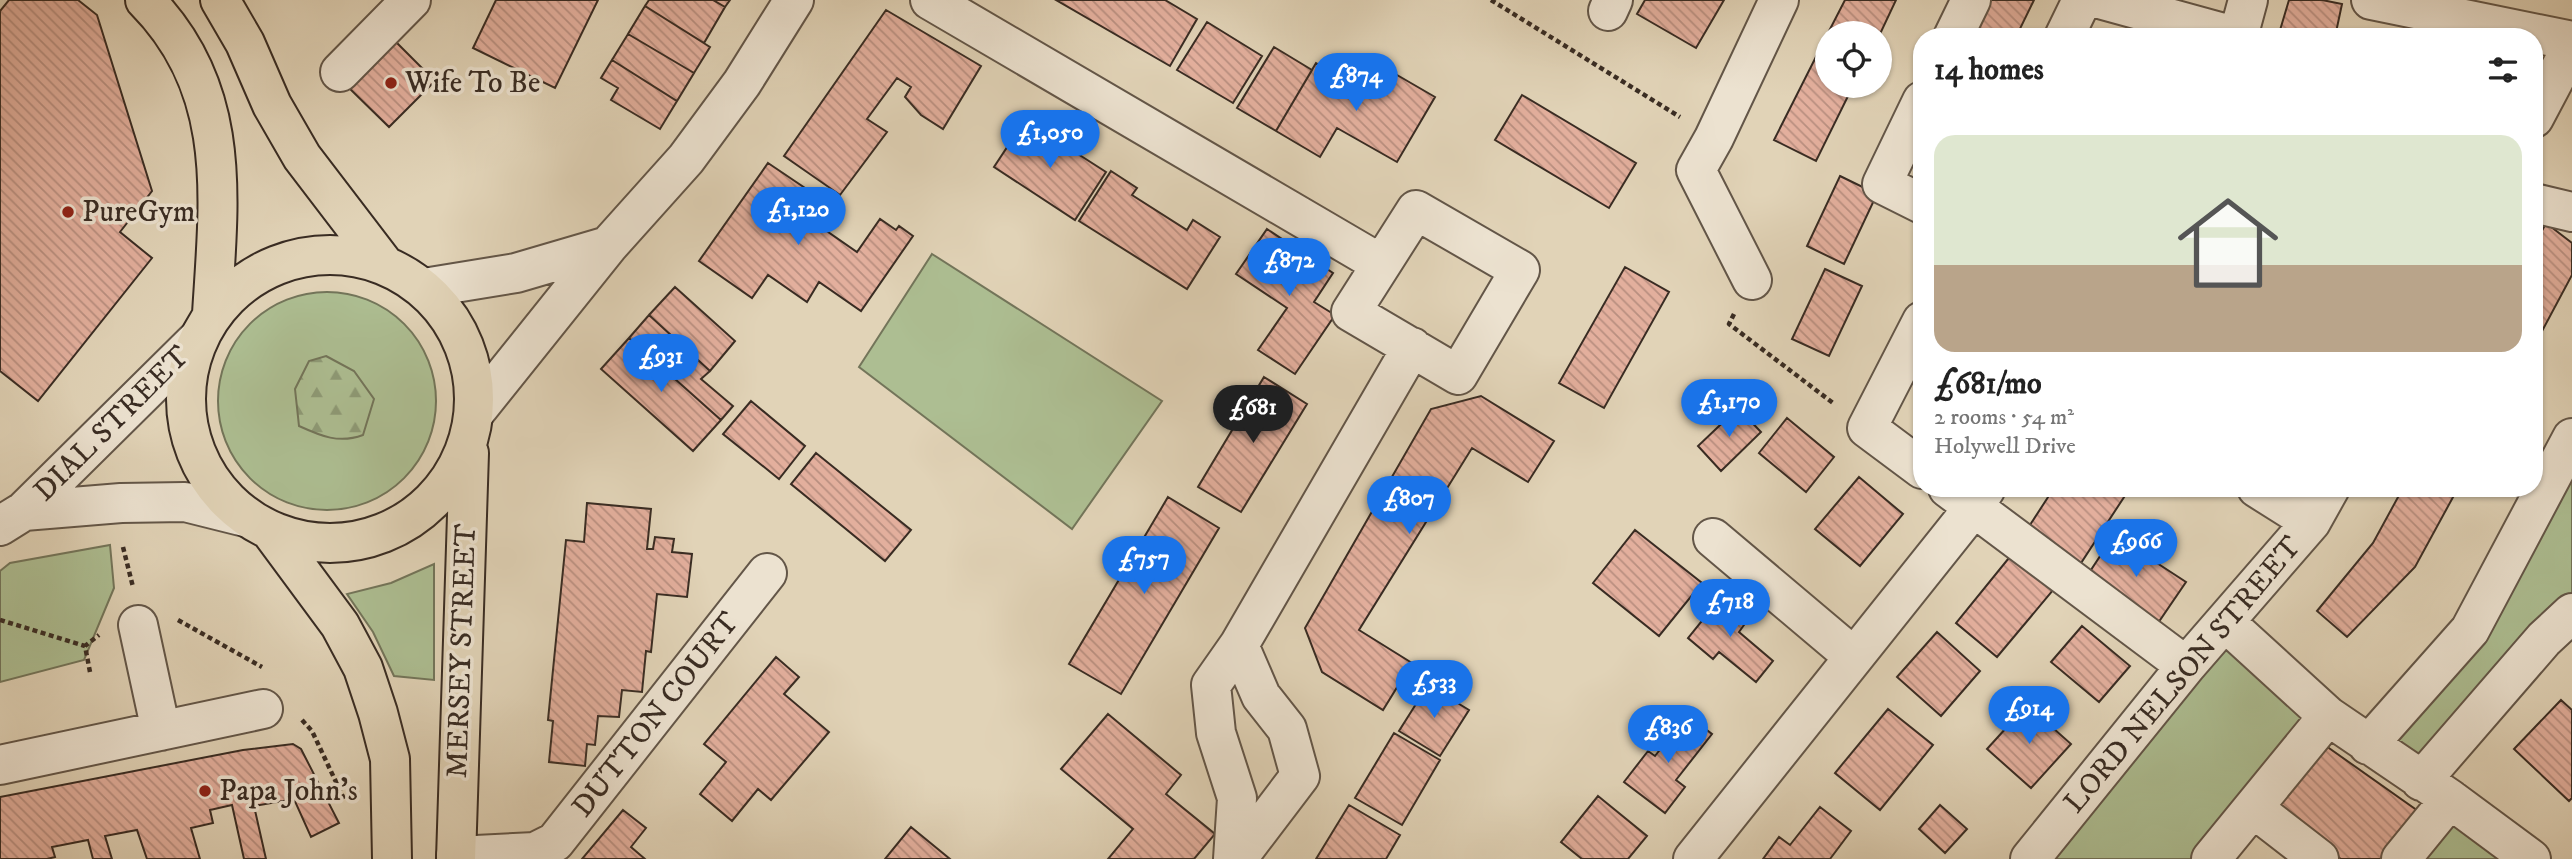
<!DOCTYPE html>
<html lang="en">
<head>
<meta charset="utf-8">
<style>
  :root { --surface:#fff; --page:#f2f2f2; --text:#222; --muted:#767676; --accent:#1a73e8 }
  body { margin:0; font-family:"IM FELL DW Pica",serif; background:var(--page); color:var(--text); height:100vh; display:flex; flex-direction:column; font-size:26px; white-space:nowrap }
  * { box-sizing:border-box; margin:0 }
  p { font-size:23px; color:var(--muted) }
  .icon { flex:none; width:38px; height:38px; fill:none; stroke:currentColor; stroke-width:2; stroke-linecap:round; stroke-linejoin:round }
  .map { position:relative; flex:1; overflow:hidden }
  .panel { position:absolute; left:1913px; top:28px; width:630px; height:469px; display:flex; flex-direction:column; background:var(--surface); border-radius:28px; box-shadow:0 2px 5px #0004 }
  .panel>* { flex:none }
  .tools { position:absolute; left:1815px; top:21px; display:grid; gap:14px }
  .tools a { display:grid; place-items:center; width:77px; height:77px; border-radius:50%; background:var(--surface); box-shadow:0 2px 5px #0004; font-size:35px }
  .price { position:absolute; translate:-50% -60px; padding:0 16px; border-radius:24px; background:var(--accent); color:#fff; font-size:23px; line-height:46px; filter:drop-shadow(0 2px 4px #0008) }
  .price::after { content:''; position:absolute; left:50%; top:42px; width:21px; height:16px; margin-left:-10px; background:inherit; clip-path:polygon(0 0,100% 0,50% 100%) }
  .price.on { background:#222; color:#fff }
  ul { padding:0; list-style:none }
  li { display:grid; align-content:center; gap:14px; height:371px; padding:0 21px }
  li span { display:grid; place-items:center; height:217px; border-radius:21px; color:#555 }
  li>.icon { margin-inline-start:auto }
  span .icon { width:126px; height:126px; fill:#fffc; stroke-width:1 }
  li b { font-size:30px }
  h2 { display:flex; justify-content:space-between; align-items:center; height:84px; padding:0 21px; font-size:30px }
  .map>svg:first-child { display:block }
</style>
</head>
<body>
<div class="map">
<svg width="2572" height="859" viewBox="0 0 2572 859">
  <defs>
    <pattern id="forest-firs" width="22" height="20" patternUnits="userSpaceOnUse" patternTransform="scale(1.75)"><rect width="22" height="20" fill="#adbe92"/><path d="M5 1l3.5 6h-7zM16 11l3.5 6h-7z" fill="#8e9b77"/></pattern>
    <pattern id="building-back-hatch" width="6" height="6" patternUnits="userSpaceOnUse" patternTransform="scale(1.75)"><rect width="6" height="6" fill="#e3af9d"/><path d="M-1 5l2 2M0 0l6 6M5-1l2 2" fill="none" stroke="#b98f80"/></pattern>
  </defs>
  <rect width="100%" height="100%" fill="#e1d3b7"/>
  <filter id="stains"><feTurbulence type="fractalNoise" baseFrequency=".00286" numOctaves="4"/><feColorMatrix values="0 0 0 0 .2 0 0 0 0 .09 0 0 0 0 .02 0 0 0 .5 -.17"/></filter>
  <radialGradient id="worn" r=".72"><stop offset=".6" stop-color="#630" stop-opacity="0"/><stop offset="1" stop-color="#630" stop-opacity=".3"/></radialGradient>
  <path fill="#adbe92" stroke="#73755a" stroke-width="2" d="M932 254 1162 401 1072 529 859 367Z
    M218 401a109 109 0 1 1 218 0a109 109 0 1 1-218 0Z
    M2572 438V613L2421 781 2368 745 2470 630Z
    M110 545 114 588 84 660 0 682V571L10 563Z
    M434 564V680L394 676 373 632 347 594 391 583Z
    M2225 622 2328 716 2211 859H2058L2040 846Z
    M2450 799 2531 859H2401Z"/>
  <path fill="url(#forest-firs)" stroke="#73755a" stroke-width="2" d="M326 356 354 371 374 399 363 435C339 444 321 436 299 426L295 389 309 361Z"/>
  <path fill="url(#building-back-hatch)" stroke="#392c23" stroke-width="2" d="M9 0H78L97 15 152 191 120 232 152 258 38 401 0 371V11Z
    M496 0H598L555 88 473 48Z
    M649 0H713L725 7 704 43 645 6Z
    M713 0H730L725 7Z
    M1056 0H1165L1197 19 1170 66Z
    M1645 0H1724L1696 48 1637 14Z
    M1845 0H1896L1880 34 1828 33Z
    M1986 0H2034L2016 37H1967Z
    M2289 0H2322L2342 4 2335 37H2278Z
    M645 6 710 47 694 73 628 34Z
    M886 10 981 66 943 129 921 115 905 97 911 87 897 78 867 119 887 132 840 195 784 156Z
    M1207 22 1262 56 1233 103 1177 70Z
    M628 34 694 73 677 101 612 60Z
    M1827 35V86H1853L1816 161 1774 140Z
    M393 39 435 81 389 127 347 86Z
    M1274 47 1312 70 1276 131 1237 108Z
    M612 60 677 101 660 129 611 100 618 88 601 78Z
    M1316 63 1370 94 1385 68 1435 97 1397 162 1337 128 1320 157 1276 131Z
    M1522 95 1636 163 1609 208 1495 140Z
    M1025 120 1106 172 1075 220 994 167Z
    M768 163 808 190 795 209 857 252 880 219 896 230 899 226 913 236 861 311 819 282 807 302 768 275 752 298 699 261Z
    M1111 171 1137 188 1132 195 1187 230 1193 220 1220 237 1187 289 1079 221Z
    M1840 176 1877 194 1844 264 1807 246Z
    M2546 223 2572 243V275L2534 346V246Z
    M1267 229 1333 273 1314 302 1335 315 1295 374 1258 350 1287 308 1236 274Z
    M1625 267 1669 292 1604 408 1559 383Z
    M1825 269 1862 286 1829 356 1792 339Z
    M675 287 735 341 710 371 649 315Z
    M649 315 710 371 701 379 733 406 721 420 629 338Z
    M629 338 721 420 693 451 601 369Z
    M1264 377 1307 404 1241 512 1198 487Z
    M1481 396 1554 441 1528 482 1472 448 1359 630 1412 663 1383 710 1322 672 1305 628 1431 409Z
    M751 401 805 446 779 479 723 434Z
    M1738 408 1761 432 1721 471 1698 446Z
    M1787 418 1834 457 1806 492 1759 453Z
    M816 453 911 530 885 561 791 484Z
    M1859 477 1903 514 1860 566 1815 529Z
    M2048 488H2130L2081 563 2028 528 2052 491Z
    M2403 488H2458L2415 567 2347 637 2317 611 2373 543Z
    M1168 497 1219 528 1121 694 1069 664Z
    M587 503 651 509 647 549H653L655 537 674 539 672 552 692 554 687 597 657 594 651 652 646 651 642 692 622 690 619 717 598 716 595 745 587 744 585 766 549 762 553 721 548 720 566 540 584 542Z
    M1635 530 1702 583 1659 636 1593 583Z
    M2114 535 2186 582 2158 623 2087 576Z
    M2017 548 2059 583 1997 657 1956 623Z
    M1722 596 1749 618 1739 632 1773 661 1756 682 1719 652 1713 659 1688 638Z
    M2082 626 2130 666 2099 702 2051 662Z
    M1937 632 1980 671 1941 716 1897 677Z
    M776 657 799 677 784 694 829 732 771 800 758 789 732 821 700 794 726 762 704 744Z
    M1428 685 1469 710 1440 756 1399 731Z
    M2561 700 2572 710V798L2569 801 2514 749Z
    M2027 705 2071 744 2031 788 1987 749Z
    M1888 709 1933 745 1880 810 1835 773Z
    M1108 714 1181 775 1166 794 1215 834 1194 859H1108L1133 829 1061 769Z
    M1687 715 1712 734 1676 780 1685 787 1665 813 1624 782 1648 751 1655 756Z
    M1394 733 1440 760 1402 825 1355 798Z
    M2319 741 2418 811 2383 859H2341L2270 810Z
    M293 744 301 749 339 823 311 837 294 799 254 806 266 859H244L232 805 210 810 213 823 191 828 200 859H147L137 830 105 836 112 859H93L88 840 52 847 55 857 47 859H0V797L243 750Z
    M1598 796 1647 836 1628 859H1582L1561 842Z
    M1349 805 1400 835 1386 859H1316Z
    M1940 805 1967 829 1945 853 1919 829Z
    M1820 807 1851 831 1830 859H1763L1779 837 1790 845Z
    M623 810 646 828 631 847 645 859H582Z
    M911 827 950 859H885Z"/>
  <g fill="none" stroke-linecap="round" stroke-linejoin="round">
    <g stroke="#635648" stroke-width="42">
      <path id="minor" d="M930 0 1381 264
        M2103 0 2238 37
        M2371 0 2572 41
        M1608 11 1613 0
        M1953 37 1971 0
        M2064 37 2082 0
        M2238 37 2248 0
        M340 72 411 0
        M1922 101 1882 184 1922 204
        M2534 118 2572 46
        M2534 203 2572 212
        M1416 210 1520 270 1458 375 1351 312Z
        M1752 280 1696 170 1714 138 1779 0
        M424 288 516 273 608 246
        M1922 321 1867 428 1922 469
        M475 412 608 246 686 159 742 83 794 0
        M1948 488 2186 666
        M2257 488 2311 522
        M24 511 121 503 185 502 245 517
        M0 526 24 511 199 338
        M1713 538 1854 657
        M2225 622 2328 716 2450 799 2531 859
        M138 625 161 731
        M2368 745 2470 630 2572 438
        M0 765 263 709
        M2421 781 2544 639 2572 613
        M2253 808 2319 859
        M456 856 535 852 555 842 767 573
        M1233 859 1237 798 1216 733 1211 685 1239 645 1412 347
        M1237 859 1300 776 1287 729 1261 696 1239 645
        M1693 859 1974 507 1986 488
        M2030 859 2186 666 2311 522 2330 488
        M2211 859 2328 716
        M2401 859 2450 799"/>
    </g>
    <g stroke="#392c23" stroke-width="42">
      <path id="highway" d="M145 0C234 90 219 199 212 314
        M220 0 245 43 272 105 302 157 383 263
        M186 399a144 144 0 1 1 288 0a144 144 0 1 1-288 0Z
        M272 533 340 625 363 668 378 713 390 759 392 859
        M456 859 469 453"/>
    </g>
    <path stroke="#392c23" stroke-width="4.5" stroke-dasharray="5 3.5" stroke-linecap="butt" d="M1491 0 1680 117
      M1734 314 1729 324 1833 403
      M123 547 133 587
      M0 620 85 646
      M178 620 262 667
      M90 672 85 646 99 635
      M302 720 312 731 344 799"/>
    <use href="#minor" stroke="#ece2d0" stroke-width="38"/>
    <use href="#highway" stroke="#e1d3b7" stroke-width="38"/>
  </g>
  <g fill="#8f2418" stroke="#ece2d0" stroke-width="2.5">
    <circle cx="391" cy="83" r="7"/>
    <circle cx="68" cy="212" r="7"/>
    <circle cx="205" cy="791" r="7"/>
  </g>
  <g text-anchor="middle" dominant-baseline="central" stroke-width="7" stroke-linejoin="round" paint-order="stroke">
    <g font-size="30" fill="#392c23" stroke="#ece2d0" text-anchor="start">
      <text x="405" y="83">Wife To Be</text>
      <text x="82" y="212">PureGym</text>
      <text x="219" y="791">Papa John's</text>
    </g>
    <g font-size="30" fill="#392c23" stroke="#ece2d0">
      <text transform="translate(112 424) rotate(-45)">DIAL STREET</text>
      <text transform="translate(462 651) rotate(-88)">MERSEY STREET</text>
      <text transform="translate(2183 675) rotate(-50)">LORD NELSON STREET</text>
      <text transform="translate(656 715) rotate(-52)">DUTTON COURT</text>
    </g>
  </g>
  <rect width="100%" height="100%" filter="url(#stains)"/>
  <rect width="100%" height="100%" fill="url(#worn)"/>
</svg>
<div class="tools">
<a><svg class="icon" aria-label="locate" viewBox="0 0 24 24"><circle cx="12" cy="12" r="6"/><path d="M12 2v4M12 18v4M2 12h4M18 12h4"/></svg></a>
</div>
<b class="price" style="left:1356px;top:113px">£874</b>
<b class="price" style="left:1050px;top:170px">£1,050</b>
<b class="price" style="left:798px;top:247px">£1,120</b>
<b class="price" style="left:1289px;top:298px">£872</b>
<b class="price" style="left:661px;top:394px">£931</b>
<b class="price" style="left:1729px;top:439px">£1,170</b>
<b class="price on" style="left:1253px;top:445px">£681</b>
<b class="price" style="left:1409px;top:536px">£807</b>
<b class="price" style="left:2136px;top:579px">£966</b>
<b class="price" style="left:1144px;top:596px">£757</b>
<b class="price" style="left:1730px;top:639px">£718</b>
<b class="price" style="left:1434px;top:720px">£533</b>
<b class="price" style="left:2029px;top:746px">£914</b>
<b class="price" style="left:1668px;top:765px">£836</b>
<section class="panel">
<h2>14 homes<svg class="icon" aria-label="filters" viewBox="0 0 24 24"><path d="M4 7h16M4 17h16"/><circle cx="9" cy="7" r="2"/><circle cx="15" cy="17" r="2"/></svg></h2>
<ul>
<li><span style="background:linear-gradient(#dfe7d0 60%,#b9a48a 0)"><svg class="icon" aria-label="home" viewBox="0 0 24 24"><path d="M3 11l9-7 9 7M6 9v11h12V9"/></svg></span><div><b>£681/mo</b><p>2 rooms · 54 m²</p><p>Holywell Drive</p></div></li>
</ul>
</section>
</div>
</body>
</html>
